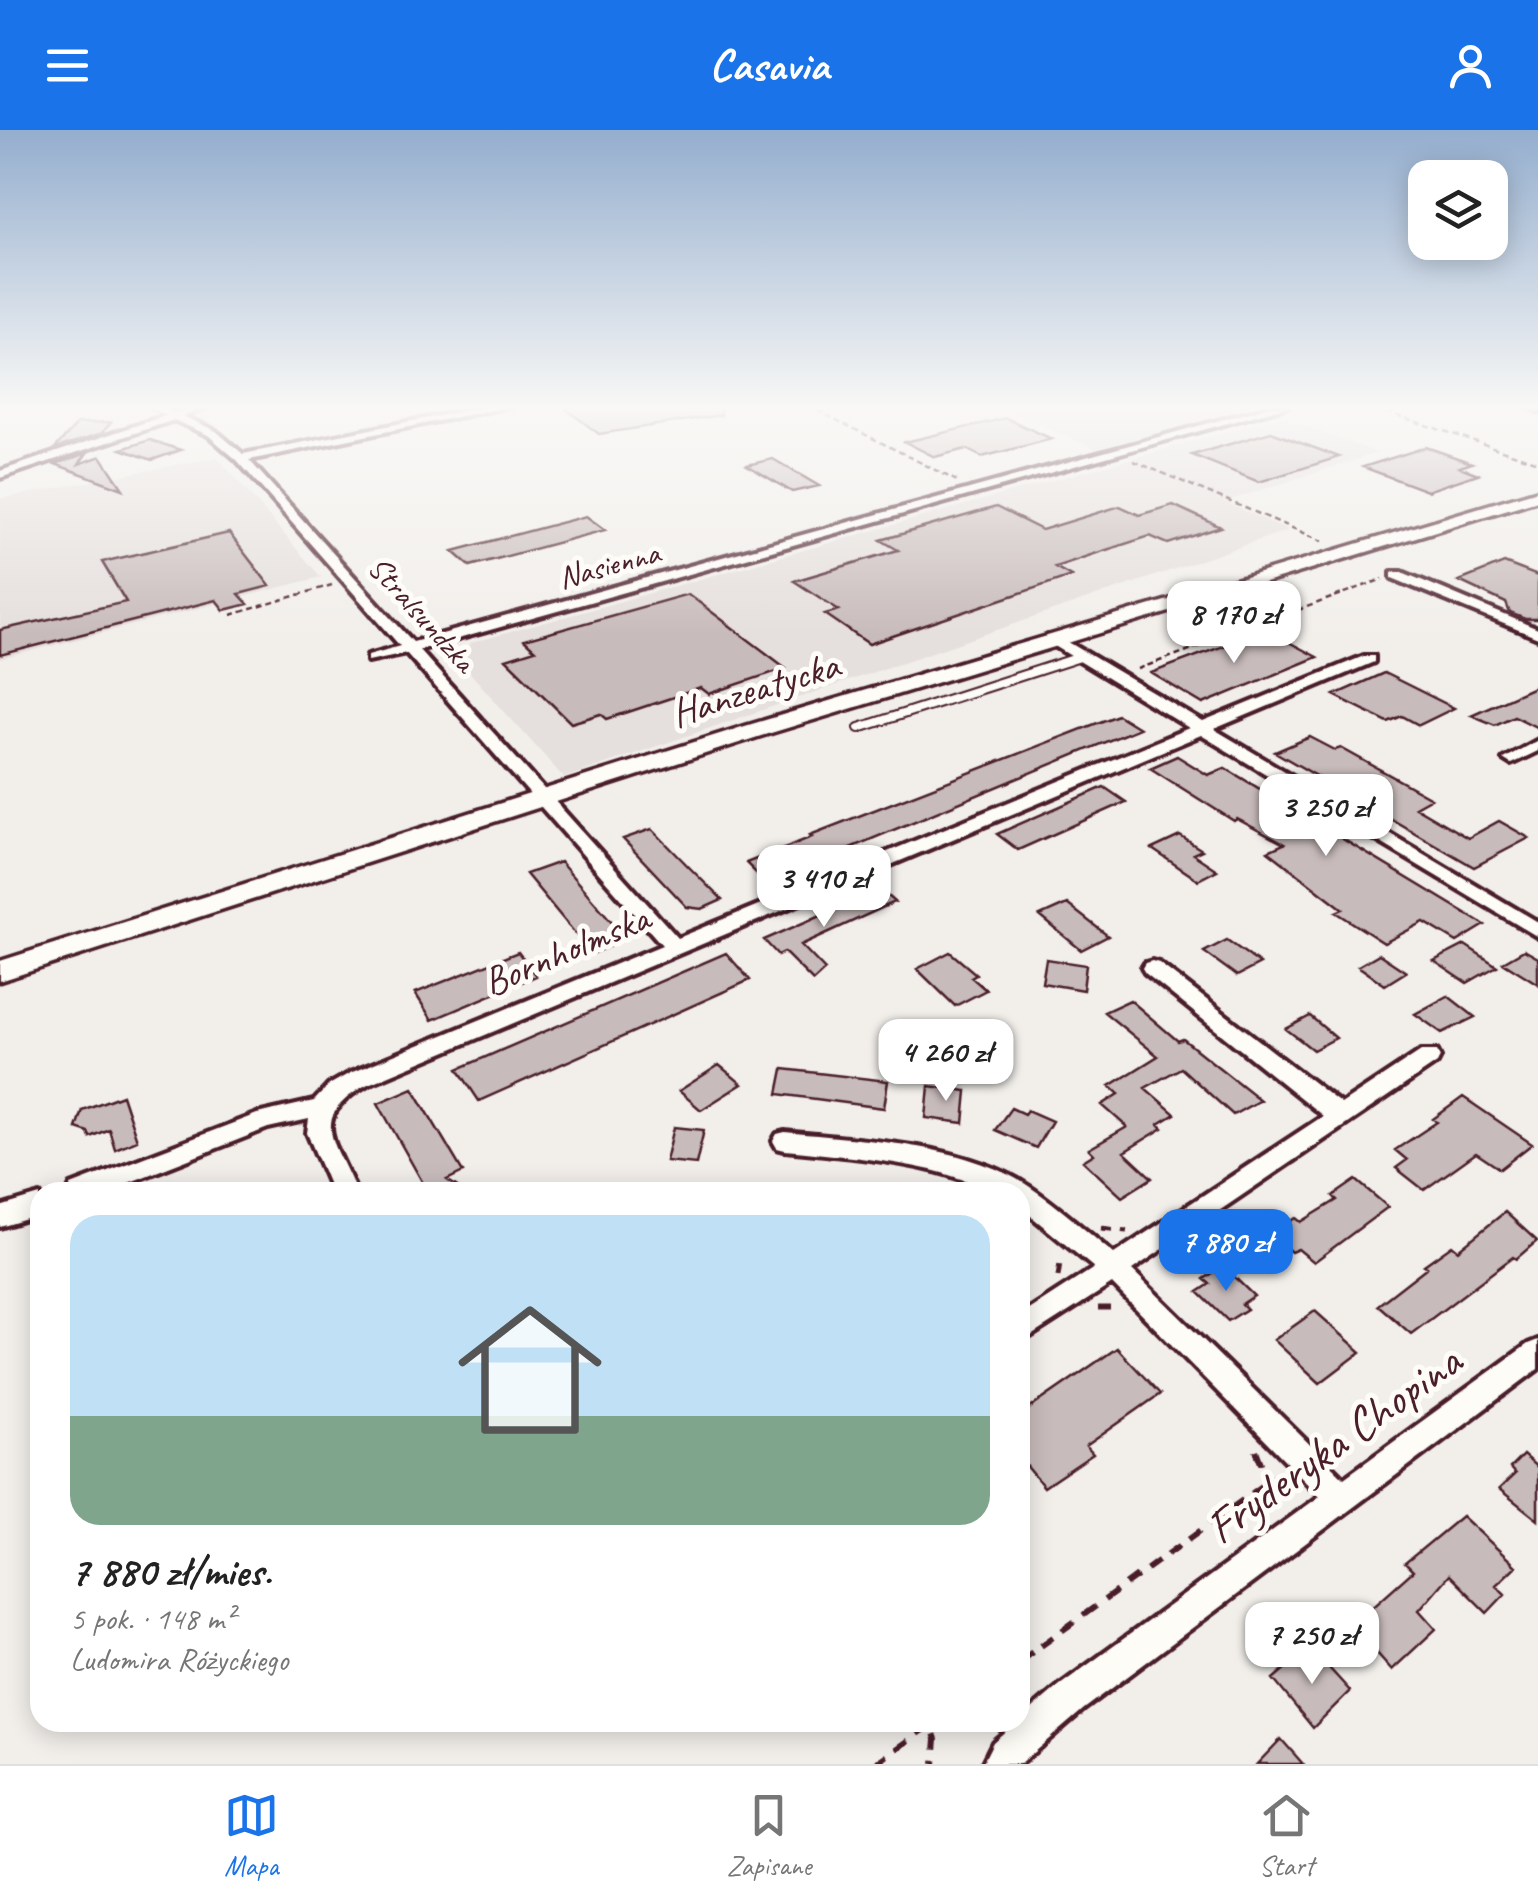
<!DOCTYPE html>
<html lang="pl">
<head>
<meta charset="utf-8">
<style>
  :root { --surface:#fff; --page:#f6f6f6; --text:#222; --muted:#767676; --line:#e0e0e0; --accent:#1a73e8 }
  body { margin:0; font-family:Caveat,sans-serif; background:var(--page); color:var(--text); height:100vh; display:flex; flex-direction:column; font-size:38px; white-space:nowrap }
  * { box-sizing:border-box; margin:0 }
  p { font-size:32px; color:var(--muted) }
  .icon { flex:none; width:55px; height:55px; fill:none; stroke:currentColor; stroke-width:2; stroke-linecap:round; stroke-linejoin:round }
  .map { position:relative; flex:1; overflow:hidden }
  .sheet { position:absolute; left:30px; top:1052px; width:1000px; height:550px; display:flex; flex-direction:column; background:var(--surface); border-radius:30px; box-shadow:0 5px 25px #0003 }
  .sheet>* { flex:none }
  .buttons { position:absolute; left:1408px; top:30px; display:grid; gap:20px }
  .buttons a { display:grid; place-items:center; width:100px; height:100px; border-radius:20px; background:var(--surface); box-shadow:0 5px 25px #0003; font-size:50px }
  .price { position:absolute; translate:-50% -85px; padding:0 22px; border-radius:20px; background:#fff; color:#222; font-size:32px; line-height:65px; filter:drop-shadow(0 2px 5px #0008) }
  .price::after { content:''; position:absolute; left:50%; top:60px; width:30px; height:22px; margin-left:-15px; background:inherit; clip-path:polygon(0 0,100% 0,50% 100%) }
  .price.on { background:var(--accent); color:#fff }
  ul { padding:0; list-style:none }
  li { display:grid; align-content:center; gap:20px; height:530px; padding:0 40px }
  li span { display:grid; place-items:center; height:310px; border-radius:30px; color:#555 }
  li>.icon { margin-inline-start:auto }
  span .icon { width:180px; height:180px; fill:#fffc; stroke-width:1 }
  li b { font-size:42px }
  header { display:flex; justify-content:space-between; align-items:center; height:130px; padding:0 40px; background:var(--accent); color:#fff; font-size:45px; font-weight:700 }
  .dock { display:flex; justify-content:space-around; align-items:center; height:140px; border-top:2px solid var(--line); background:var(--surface); font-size:28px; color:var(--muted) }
  .dock a { display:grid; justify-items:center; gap:5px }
  .dock .on { color:var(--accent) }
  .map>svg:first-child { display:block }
</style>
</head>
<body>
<header><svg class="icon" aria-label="menu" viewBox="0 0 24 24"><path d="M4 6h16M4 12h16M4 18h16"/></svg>Casavia<svg class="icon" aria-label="person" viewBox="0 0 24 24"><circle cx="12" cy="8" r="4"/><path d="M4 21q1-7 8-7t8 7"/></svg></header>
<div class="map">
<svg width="1538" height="1634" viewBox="0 0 1538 1634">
  <rect width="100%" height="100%" fill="#f2efeb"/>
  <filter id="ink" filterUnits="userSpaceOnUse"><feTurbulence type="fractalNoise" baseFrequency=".01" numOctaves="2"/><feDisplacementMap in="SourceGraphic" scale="20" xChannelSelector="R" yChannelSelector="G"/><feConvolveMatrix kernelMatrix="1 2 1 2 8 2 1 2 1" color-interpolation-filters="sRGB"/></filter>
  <g filter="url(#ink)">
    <path fill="#e5dfdd" d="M998 276H1254L1096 319Z
      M1280 287 1377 323 1224 372 1289 400 564 648 462 534 471 513Z
      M217 327 321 447 0 529V369Z"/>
    <path fill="#c8bbbb" stroke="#4a1f2b" stroke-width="2.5" d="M562 276H720L721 285 599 304Z
      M1006 288 1052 309 982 327 966 319 935 327 905 312Z
      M111 292 102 303 54 319 78 293Z
      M1271 302 1339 327 1259 352 1192 325Z
      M150 310 181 320 152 330 121 319Z
      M1426 317 1472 333 1460 337 1478 344 1427 361 1363 337Z
      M87 323 79 334 101 326 123 359 55 334Z
      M773 329 819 356 792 362 747 335Z
      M1173 375 1221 397 1168 414 1150 406 1097 423 1055 437 1071 446 869 514 825 484 839 480 794 451 898 420 881 410 996 377 1042 400 1120 376 1139 385Z
      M586 386 605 400 470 436 453 421Z
      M229 403 270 456 239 464 248 474 224 480 216 470 0 525V500L126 472 102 432Z
      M1504 433 1538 446V489H1525L1510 483 1506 473 1459 451Z
      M688 464 786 538 709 564 701 558 607 589 601 584 571 593 506 529 535 520 524 510Z
      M1266 500 1317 527 1203 574 1151 543Z
      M1384 543 1454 578 1419 595 1402 586 1388 592 1334 565Z
      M1538 555V598L1514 586 1495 595 1471 585Z
      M1118 585 1139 598 766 753 746 733 812 707 810 705Z
      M1310 607 1335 620 1341 618 1431 668 1415 677 1468 708 1499 691 1529 708 1474 737 1275 622Z
      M1177 626 1208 645 1225 638 1485 795 1457 812 1424 792 1384 813 1336 782 1343 779 1268 721 1284 714 1237 689 1234 691 1150 638Z
      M1104 657 1126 672 1018 720 997 704Z
      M652 699 688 736 722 770 702 779 687 777 623 709Z
      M1180 706 1202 720 1193 724 1217 740 1198 750 1152 719Z
      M560 732 619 800 611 816 592 824 526 744Z
      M880 759 895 772 801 815 825 840 813 851 784 822 778 825 764 810Z
      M1067 774 1108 806 1081 820 1040 786Z
      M1227 810 1245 823 1260 834 1237 846 1204 822Z
      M1465 815 1497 836 1467 853 1434 831Z
      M1524 820 1538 828V854L1503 832Z
      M518 822 536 846 432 890 415 863Z
      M950 822 976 844 971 847 986 860 955 876 917 839Z
      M726 823 750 850 479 971 458 939Z
      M1379 824 1406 842 1385 855 1358 836Z
      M1046 829 1086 835 1083 860 1042 853Z
      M1448 866 1475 887 1442 903 1415 884Z
      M1130 870 1178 911 1183 909 1260 970 1233 985 1181 938 1145 958 1175 984 1159 994 1163 998 1124 1022 1152 1048 1122 1067 1083 1031 1094 1024 1089 1019 1127 997 1102 975 1119 964 1110 956 1158 926 1104 882Z
      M1310 886 1336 908 1313 920 1286 899Z
      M719 935 742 954 701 980 679 961Z
      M783 939 888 951 884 978 778 964Z
      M929 956 967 961 964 993 926 988Z
      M413 958 463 1042 447 1050 465 1062H428L378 973Z
      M122 965 137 1010 115 1019 109 999 90 1007 88 1002 76 998 82 980Z
      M1463 967 1532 1014 1500 1039 1476 1023 1424 1060 1396 1038 1407 1030 1395 1020 1437 992 1433 989Z
      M1011 978 1024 984 1027 980 1052 991 1036 1018 995 1000Z
      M674 997 704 1000 696 1034 666 1031Z
      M1356 1050 1388 1077 1314 1132 1298 1119 1291 1122 1270 1104 1296 1088 1301 1092 1337 1070 1333 1066Z
      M1505 1082 1537 1111 1516 1129 1513 1127 1411 1204 1378 1175 1427 1137 1424 1135 1452 1115 1458 1120Z
      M1223 1136 1254 1166 1242 1174 1247 1179 1228 1191 1198 1162 1210 1154 1204 1149Z
      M1315 1181 1361 1222 1320 1253 1274 1210Z
      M1117 1218 1160 1264 1086 1316 1093 1324 1044 1357 1020 1328V1285Z
      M1523 1325 1538 1338V1390L1499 1359 1515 1344 1510 1338Z
      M1462 1386 1516 1436 1496 1455 1505 1464 1487 1483 1449 1445 1419 1480 1436 1499 1392 1540 1352 1495 1413 1441 1405 1433Z
      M1310 1517 1350 1561 1313 1598 1273 1549Z
      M1281 1609 1303 1634H1257Z"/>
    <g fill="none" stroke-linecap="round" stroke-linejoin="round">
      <g stroke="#4a1f2b" stroke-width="10">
        <path id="service-far1" d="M153 276 174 286"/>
      </g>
      <g stroke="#4a1f2b" stroke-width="12">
        <path id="service" d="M859 598 1080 527"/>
      </g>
      <g stroke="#4a1f2b" stroke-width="8">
        <path id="minor" d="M194 276H209L183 286 216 301 243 324 489 276H510L249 330 413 512 1271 276H1288L419 520 678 808 1189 598 1048 512V506H1058L1203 592 1364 526H1374V532L1214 599 1538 792V807L1201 605 366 955C306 990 337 1012 356 1062H332L307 1003 309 989 268 998 105 1062H68L71 1055 257 984 314 971 329 955 350 943 662 815 406 523 368 531V525L400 516 237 330 208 305 174 290 0 348V341Z
          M1527 276H1538V281Z
          M1392 442H1402L1538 499V508L1392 448Z
          M1538 610V621L1511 634 1503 629Z
          M1152 831 1159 833 1341 974 1421 921H1437L1440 927 1437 933 1132 1140 1344 1348 1528 1214 1538 1210V1239L1084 1579 1020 1634H982L993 1612 1016 1592H1020V1589L1060 1555 1320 1366 1112 1154 1020 1213V1186L1094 1138 1020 1077V1062C988 1062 962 1047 931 1040 883 1029 834 1025 785 1020L777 1018 773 1011 777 1004 785 1002C861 1010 965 1013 1030 1057 1060 1077 1087 1102 1114 1124L1323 986 1145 843 1142 838 1145 833Z
          M40 1065V1085L0 1097V1077Z"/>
      </g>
      <g stroke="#4a1f2b" stroke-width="7">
        <path id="tertiary" d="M1538 360V370L761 606 0 851V831L745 596Z"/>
      </g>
      <path stroke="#4a1f2b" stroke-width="2.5" stroke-dasharray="6 4" stroke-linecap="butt" d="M18 276H56
        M809 276 957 351
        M1368 276 1538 332
        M1134 331 1323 411
        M231 485 332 455
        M1138 539 1383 449"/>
      <path stroke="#4a1f2b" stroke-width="5" stroke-dasharray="12 9" stroke-linecap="butt" d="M1101 1098 1127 1101
        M1058 1147 1061 1127
        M1098 1178H1118"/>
      <path stroke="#4a1f2b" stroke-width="6" stroke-dasharray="15 11" stroke-linecap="butt" d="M1256 1320 1268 1352
        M1020 1531 1280 1343
        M875 1634 931 1595 936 1609 934 1634"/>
      <use href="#service-far1" stroke="#fdfcf7" stroke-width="6"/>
      <use href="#service" stroke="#fdfcf7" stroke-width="8"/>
      <use href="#minor" fill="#fdfcf7" fill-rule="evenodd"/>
      <use href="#tertiary" fill="#fdfcf7" fill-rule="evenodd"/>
    </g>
  </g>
  <linearGradient id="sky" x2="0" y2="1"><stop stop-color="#94aece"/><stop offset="0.55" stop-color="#f9f8f6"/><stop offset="1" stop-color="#f9f8f6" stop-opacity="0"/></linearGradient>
  <rect width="1538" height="505" fill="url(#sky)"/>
  <g text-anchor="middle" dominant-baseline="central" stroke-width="10" stroke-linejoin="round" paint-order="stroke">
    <g font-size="32" fill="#4a1f2b" stroke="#fdfcf7">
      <text transform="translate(609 435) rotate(-15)">Nasienna</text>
      <text transform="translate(422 484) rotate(48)">Stralsundzka</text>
    </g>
    <g font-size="40" fill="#4a1f2b" stroke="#fdfcf7">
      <text transform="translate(755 559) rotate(-17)">Hanzeatycka</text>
      <text transform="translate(566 820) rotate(-23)">Bornholmska</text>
    </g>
    <g font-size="48" fill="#4a1f2b" stroke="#fdfcf7">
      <text transform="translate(1333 1314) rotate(-36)">Fryderyka Chopina</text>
    </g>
  </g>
</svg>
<div class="buttons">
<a><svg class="icon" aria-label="layers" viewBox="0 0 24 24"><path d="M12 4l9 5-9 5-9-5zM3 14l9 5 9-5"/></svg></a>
</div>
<b class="price" style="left:1234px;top:536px">8 170 zł</b>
<b class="price" style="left:1326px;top:729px">3 250 zł</b>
<b class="price" style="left:824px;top:800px">3 410 zł</b>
<b class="price" style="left:946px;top:974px">4 260 zł</b>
<b class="price on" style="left:1226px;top:1164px">7 880 zł</b>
<b class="price" style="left:1312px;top:1557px">7 250 zł</b>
<section class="sheet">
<ul>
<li><span style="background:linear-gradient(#bfe0f5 65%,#7fa58c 0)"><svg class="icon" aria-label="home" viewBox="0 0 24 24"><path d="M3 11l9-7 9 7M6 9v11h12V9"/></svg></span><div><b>7 880 zł/mies.</b><p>5 pok. · 148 m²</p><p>Ludomira Różyckiego</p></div></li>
</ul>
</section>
</div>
<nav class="dock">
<a class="on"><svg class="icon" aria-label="map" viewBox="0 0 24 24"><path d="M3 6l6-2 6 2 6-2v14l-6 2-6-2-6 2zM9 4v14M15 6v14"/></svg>Mapa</a>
<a><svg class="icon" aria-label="saved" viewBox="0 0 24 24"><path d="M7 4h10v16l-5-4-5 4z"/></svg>Zapisane</a>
<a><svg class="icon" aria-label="home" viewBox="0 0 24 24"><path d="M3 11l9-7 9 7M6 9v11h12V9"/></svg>Start</a>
</nav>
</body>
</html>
